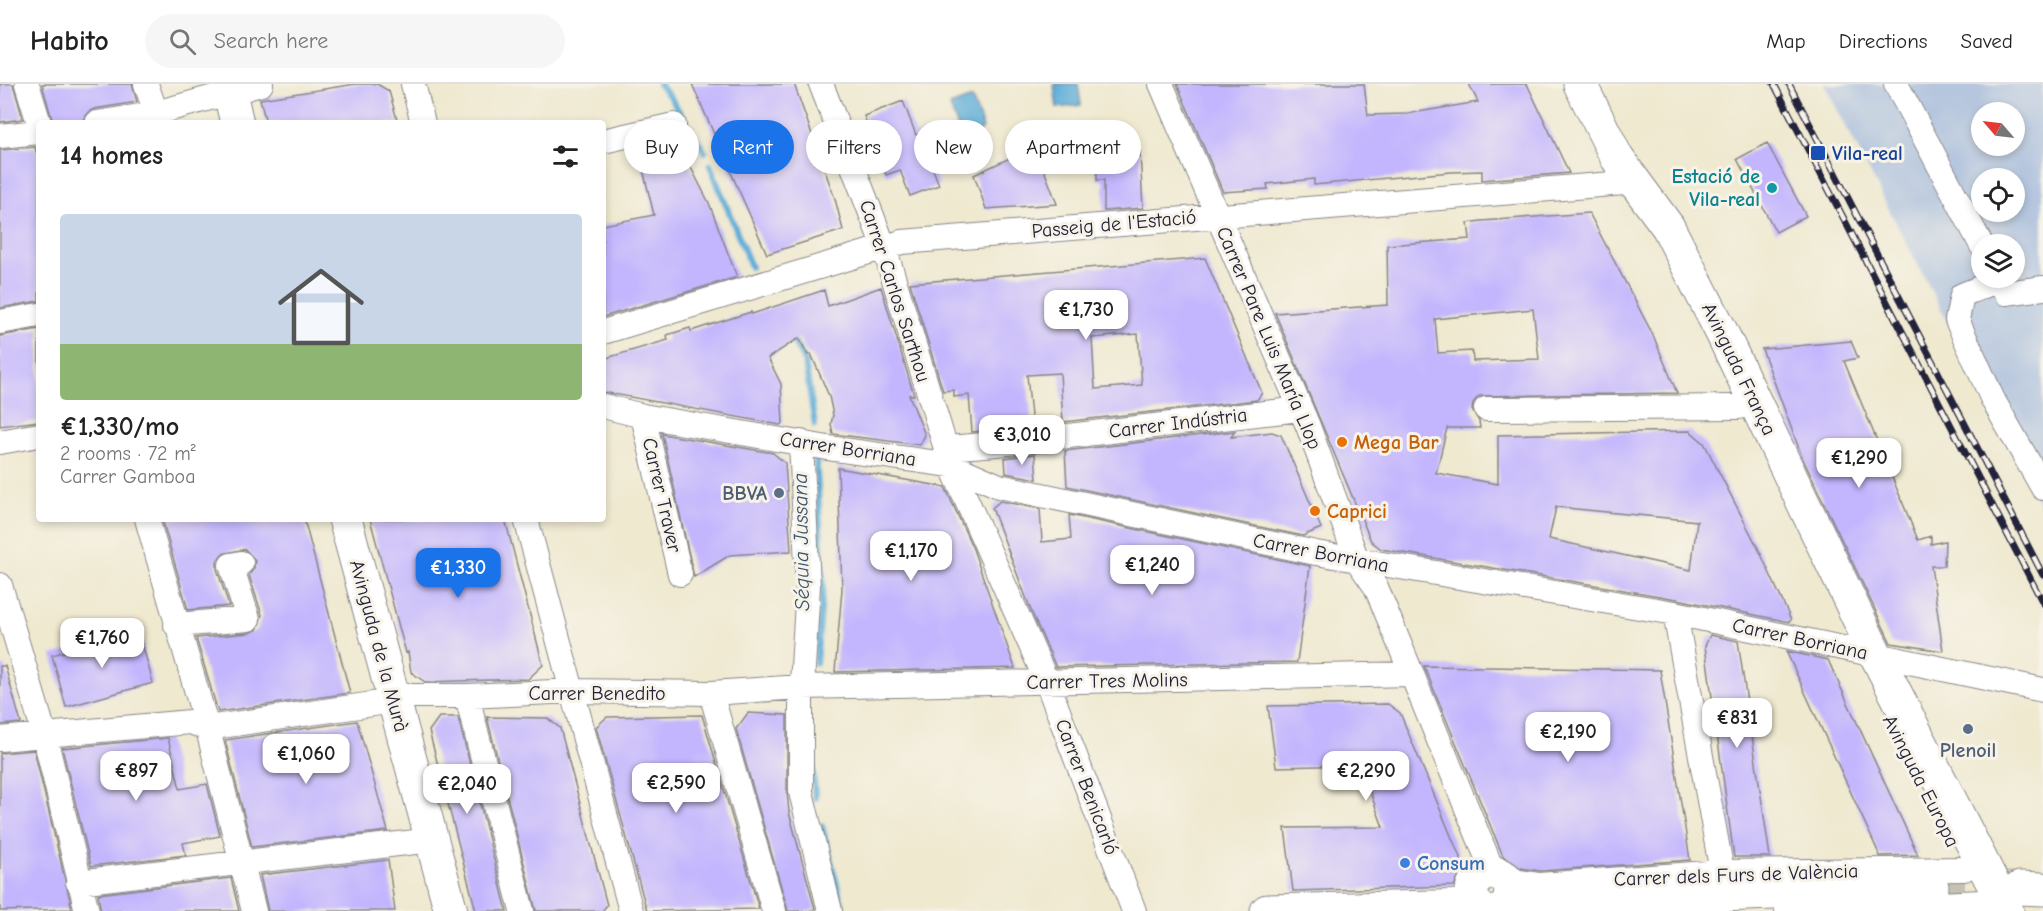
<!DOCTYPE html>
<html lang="en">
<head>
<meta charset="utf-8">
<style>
  :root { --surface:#fff; --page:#f6f6f6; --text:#222; --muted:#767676; --line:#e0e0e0; --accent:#1a73e8 }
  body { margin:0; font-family:"Comic Neue",sans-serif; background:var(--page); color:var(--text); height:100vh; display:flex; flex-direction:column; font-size:22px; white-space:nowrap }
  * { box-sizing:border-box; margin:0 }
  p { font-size:20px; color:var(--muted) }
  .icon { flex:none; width:33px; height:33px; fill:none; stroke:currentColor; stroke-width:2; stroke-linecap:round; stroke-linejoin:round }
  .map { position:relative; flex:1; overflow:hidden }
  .drawer { position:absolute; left:36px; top:36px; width:570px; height:402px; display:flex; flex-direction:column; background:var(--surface); border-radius:6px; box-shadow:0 3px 9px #0003 }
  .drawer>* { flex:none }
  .top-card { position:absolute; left:624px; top:36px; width:570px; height:54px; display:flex; gap:12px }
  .needle { width:39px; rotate:298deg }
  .controls { position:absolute; left:1971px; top:18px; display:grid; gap:12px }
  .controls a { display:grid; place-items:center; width:54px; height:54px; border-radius:50%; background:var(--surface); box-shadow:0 3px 9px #0003; font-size:30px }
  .price { position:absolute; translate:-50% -51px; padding:0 14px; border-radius:12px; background:#fff; color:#222; font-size:20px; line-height:39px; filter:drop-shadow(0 2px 3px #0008) }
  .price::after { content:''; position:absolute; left:50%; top:36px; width:18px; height:14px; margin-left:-9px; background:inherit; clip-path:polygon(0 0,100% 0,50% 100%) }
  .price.active { background:var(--accent); color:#fff }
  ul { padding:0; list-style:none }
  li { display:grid; align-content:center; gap:12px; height:318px; padding:0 24px }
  li span { display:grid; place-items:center; height:186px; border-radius:6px; color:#555 }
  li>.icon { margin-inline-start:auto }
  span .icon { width:108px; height:108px; fill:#fffc; stroke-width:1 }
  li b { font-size:26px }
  h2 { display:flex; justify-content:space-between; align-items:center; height:72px; padding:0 24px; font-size:26px }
  .chip { padding:0 21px; border-radius:27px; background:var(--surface); box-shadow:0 3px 9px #0003; font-size:21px; line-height:54px }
  .chip.active { background:var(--accent); color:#fff }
  header { display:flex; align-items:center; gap:36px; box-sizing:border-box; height:84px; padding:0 30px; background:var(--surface); border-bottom:2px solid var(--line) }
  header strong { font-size:28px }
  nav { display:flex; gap:33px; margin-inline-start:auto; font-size:21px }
  .search { width:420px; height:54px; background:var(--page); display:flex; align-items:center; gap:15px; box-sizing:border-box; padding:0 21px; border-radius:33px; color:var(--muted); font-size:22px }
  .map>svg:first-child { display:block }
</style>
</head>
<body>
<header>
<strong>Habito</strong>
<div class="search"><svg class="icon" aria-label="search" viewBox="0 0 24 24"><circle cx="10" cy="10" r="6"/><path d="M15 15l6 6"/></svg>Search here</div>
<nav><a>Map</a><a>Directions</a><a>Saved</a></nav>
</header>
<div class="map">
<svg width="2043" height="827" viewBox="0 0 2043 827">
  <rect width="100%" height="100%" fill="#f7f3e8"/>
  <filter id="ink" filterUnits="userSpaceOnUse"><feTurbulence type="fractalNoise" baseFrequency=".0167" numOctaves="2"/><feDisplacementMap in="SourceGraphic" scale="12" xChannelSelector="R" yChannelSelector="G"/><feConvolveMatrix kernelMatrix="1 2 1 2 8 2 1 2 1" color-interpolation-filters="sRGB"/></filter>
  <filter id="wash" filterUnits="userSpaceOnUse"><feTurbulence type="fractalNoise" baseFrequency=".008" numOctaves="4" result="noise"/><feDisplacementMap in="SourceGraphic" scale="24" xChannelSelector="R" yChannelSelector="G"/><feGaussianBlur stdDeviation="1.35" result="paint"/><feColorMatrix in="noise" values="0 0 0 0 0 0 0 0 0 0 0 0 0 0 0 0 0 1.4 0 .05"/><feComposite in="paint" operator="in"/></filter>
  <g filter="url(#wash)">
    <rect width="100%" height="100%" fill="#efe9d0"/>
    <path fill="#b5c6de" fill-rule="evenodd" d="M1824 0H2043V428L1988 316ZM1982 28H2014V62H1982ZM1982 94H2014V128H1982ZM1982 160H2014V194H1982Z"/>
    <path fill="#5dadd8" stroke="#40688a" stroke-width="1.5" d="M1054 0H1078L1081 21 1057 24Z
      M972 14 983 44 975 55 961 52 950 22Z"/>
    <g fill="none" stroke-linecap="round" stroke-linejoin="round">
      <path stroke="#5dadd8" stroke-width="6" d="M659 0 671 14 705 68
        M710 81 751 183
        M790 251 805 278 815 341
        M816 371 823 502 816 579
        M813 683 815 714
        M822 742 842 821"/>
    </g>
    <g id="blocks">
      <path fill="#c3b5fe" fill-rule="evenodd" d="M0 0H13L23 35 0 38Z
        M42 0H132L137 18 94 25 88 28 83 38 53 39Z
        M356 0H377L389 7 398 39H266L260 15Z
        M692 0H794L835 115 843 146 767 170Z
        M1177 0H1364L1368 31 1406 30 1478 18 1469 0H1527L1569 89 1482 96V87L1451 88 1314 101V95L1267 100 1268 105 1223 108Z
        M903 17 916 51 927 47 935 69 928 72 939 101 910 112 900 86 886 91 864 32Z
        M1767 59 1806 132 1776 148 1737 75Z
        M1035 62 1057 120 986 125 974 91Z
        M35 63 39 79V217L0 224V66Z
        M681 64 709 119 737 193 603 233V141L654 131 640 73Z
        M1140 68 1143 124 1104 127V96H1097V72Z
        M1589 129 1653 251 1677 309 1479 312 1473 319 1472 326 1479 337 1480 344H1447L1436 389 1498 400V351L1690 347 1704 359 1760 468 1791 536 1789 538 1677 515 1381 465 1371 457 1275 229 1388 221 1387 161 1470 155 1468 139 1481 137ZM1533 225 1539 275 1473 277 1472 267 1438 269 1435 235ZM1556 423 1697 437 1691 486 1549 455Z
        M1205 174 1262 309 1257 316 1063 338 1060 289 1027 291 1032 342 1007 345 972 348 969 311 954 313V306L943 307 910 199ZM1138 250 1142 301 1095 305 1092 254Z
        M881 203 914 311H909L925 351 920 361 833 350 831 340 833 331 829 312 811 270 808 271 799 254 768 274 781 300 783 339 780 341 603 308V275L668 256 667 251 690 244 691 247 751 228 752 230 824 206 828 222Z
        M39 245V337L0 342V252Z
        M1851 257 1858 274 1844 277 1918 456 1931 452V460L1945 457 1944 482H1931L1943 567 1891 559 1802 373 1762 265Z
        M1235 347 1231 353 1272 348 1281 351 1321 444 1303 452 1067 402 1065 367Z
        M662 350 773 369 785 379 791 467 730 471 694 493Z
        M1035 370 1037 395 1006 389 1005 374Z
        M838 384 945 403 973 465 1015 584 835 588 842 505Z
        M1000 417 1040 425 1042 458 1071 455 1069 431 1310 482 1297 578 1056 583 1032 529 992 424Z
        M162 435H304L350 609 218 628 196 554 249 549 257 546 262 531 249 491 254 484 255 476 245 465 222 470 217 477V485L229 522 188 526Z
        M370 435H505L543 581 528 595 425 598 411 588 408 568 406 569Z
        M139 548 153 599 66 623 52 571Z
        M1710 551 1738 557 1770 773H1734L1705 562Z
        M1786 567 1828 576 1918 771 1880 772Z
        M0 582H5L21 639 0 641Z
        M1424 582 1660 586 1690 776 1540 787 1521 784 1503 772Z
        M1388 620 1400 629 1464 783 1454 802 1293 807 1285 744 1383 743 1360 681 1276 683 1268 622Z
        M748 629 787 631V708L789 728 815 825 808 827H788L736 645Z
        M702 631 759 825 647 827 596 643 607 633Z
        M439 633H458L507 827H476L429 647Z
        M487 633 547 634 560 644 607 821 602 827H536Z
        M357 637 388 747 252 763 225 656Z
        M168 654 180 705 207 700 220 752 183 759 186 771 91 782 62 664Z
        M34 666 72 825 0 827V669Z
        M388 776 395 827H268L260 791Z
        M231 794 239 827H101L98 810Z"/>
    </g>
  </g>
  <g filter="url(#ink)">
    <use href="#blocks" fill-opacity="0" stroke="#888686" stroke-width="1.5"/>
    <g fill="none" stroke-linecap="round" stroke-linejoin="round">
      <path stroke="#c6c1b2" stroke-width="33" stroke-dasharray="33 16" stroke-linecap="butt" d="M1932 803 2020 804"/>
      <g stroke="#888686" stroke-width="26">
        <path id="street" d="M27 0 39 39
          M146 0 156 29
          M413 0 423 39
          M821 0 884 163 951 381 1047 598 1134 827
          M1161 0 1308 342 1357 476 1376 503 1493 788
          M1896 0 1982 162
          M97 39 152 30 261 0
          M0 52 39 48
          M603 57 674 41
          M1998 194 2006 209 2043 204
          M1999 196 1962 211 1957 236 1993 316 2043 404
          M0 238 39 231
          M603 248 902 158 1637 98
          M603 322 643 332 828 364 951 381 999 402 1316 469 1675 529 2043 606
          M1486 325 1739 323
          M643 332 680 490
          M0 358 39 351
          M801 358 808 502 801 616V708L830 827
          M948 364 1008 359 1300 325
          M147 435 209 650 254 827
          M526 435 631 827
          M0 501 44 649 87 827
          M1675 529 1722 788
          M176 541 248 535 231 481 241 479
          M711 609 774 827
          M393 612H467L573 607 711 609 802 603 1412 590
          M467 612 522 827
          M207 644 394 617
          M0 655 190 638 207 644
          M1508 796 1539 801 1722 788 1964 785
          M78 798 432 756
          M1787 827 1982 818"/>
      </g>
      <g stroke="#888686" stroke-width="35">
        <path id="secondary" d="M228 0 237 39
          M1580 0 1617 74 1668 143 1722 249 1876 571 2007 827
          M345 435 451 827
          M2020 804 2043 805
          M1510 819 1932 803
          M1267 827 1476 822
          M1483 827 1472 816C1468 790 1498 778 1511 801L1510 819 1500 827"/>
      </g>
      <use href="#street" stroke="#fff" stroke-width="24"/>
      <use href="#secondary" stroke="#fff" stroke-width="33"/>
      <g stroke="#22223b" stroke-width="7">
        <path id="rail" d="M1774 0 2043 519
          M1789 0 2043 491"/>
      </g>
      <use href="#rail" stroke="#f7f3e8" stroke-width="4.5" stroke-dasharray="14" stroke-linecap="butt"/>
    </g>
  </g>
  <rect fill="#1a4fb4" stroke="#f7f3e8" stroke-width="2" x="1810" y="61" width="16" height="16" rx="3"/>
  <circle fill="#0f9aa8" stroke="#f7f3e8" stroke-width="2" cx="1772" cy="104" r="6"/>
  <g fill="#e8710a" stroke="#f7f3e8" stroke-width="2">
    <circle cx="1342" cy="358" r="6"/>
    <circle cx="1315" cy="427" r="6"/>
  </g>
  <g fill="#5c6f8a" stroke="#f7f3e8" stroke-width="2">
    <circle cx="779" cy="409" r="6"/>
    <circle cx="1968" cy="645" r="6"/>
  </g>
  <circle fill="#3f7fe0" stroke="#f7f3e8" stroke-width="2" cx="1405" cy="779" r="6"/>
  <g text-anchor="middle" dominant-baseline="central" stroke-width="6" stroke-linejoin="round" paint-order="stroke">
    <g font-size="20" font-weight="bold" fill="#164399" stroke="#f7f3e8" text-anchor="start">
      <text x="1832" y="69">Vila-real</text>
    </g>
    <g font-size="20" font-weight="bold" fill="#0d838f" stroke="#f7f3e8" text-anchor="end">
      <text x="1760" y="92">Estació de<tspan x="1760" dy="23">Vila-real</tspan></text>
    </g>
    <g font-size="20" fill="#22223b" stroke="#f7f3e8">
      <text transform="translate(1114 140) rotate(-5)">Passeig de l'Estació</text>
      <text transform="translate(895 207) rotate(72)">Carrer Carlos Sarthou</text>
      <text transform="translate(1269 254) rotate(67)">Carrer Pare Luis María Llop</text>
      <text transform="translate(1739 285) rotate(64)">Avinguda França</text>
      <text transform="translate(1178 339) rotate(-7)">Carrer Indústria</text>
      <text transform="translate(848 365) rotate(9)">Carrer Borriana</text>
      <text transform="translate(662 411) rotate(77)">Carrer Traver</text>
      <text transform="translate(1321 469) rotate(11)">Carrer Borriana</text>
      <text transform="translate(1800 555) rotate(12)">Carrer Borriana</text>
      <text transform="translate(379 562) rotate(75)">Avinguda de la Murà</text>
      <text transform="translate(1107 597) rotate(-1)">Carrer Tres Molins</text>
      <text x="597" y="609">Carrer Benedito</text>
      <text transform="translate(1921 697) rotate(63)">Avinguda Europa</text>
      <text transform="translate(1087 703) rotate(69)">Carrer Benicarló</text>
      <text transform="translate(1736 791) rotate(-2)">Carrer dels Furs de València</text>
    </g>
    <g font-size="20" font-weight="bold" fill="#c56008" stroke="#f7f3e8" text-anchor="start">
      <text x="1354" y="358">Mega Bar</text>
      <text x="1327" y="427">Caprici</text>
    </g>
    <g font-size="20" font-weight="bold" fill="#4e5e75" stroke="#f7f3e8" text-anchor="end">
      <text x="767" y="409">BBVA</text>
      <text x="1968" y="666" text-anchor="middle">Plenoil</text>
    </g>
    <g font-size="20" font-weight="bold" fill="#366cbe" stroke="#f7f3e8" text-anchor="start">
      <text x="1417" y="779">Consum</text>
    </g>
    <g font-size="21" font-style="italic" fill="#375372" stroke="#f7f3e8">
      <text transform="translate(801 458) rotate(-91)">Séquia Jussana</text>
    </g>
  </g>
</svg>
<div class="controls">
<a><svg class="needle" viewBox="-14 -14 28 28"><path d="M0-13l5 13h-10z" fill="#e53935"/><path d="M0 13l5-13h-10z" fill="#767676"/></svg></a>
<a><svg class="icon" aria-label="locate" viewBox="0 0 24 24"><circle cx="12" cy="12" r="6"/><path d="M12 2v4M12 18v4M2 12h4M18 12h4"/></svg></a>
<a><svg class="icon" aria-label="layers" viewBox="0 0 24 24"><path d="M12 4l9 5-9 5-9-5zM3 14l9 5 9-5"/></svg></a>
</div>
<b class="price" style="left:1086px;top:257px">€1,730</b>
<b class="price" style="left:1022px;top:382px">€3,010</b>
<b class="price" style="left:1859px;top:405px">€1,290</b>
<b class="price" style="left:911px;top:498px">€1,170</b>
<b class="price" style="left:1152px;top:512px">€1,240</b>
<b class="price active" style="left:458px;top:515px">€1,330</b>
<b class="price" style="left:102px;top:585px">€1,760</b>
<b class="price" style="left:1737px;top:665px">€831</b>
<b class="price" style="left:1568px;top:679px">€2,190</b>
<b class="price" style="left:306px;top:701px">€1,060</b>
<b class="price" style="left:136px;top:718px">€897</b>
<b class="price" style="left:1366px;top:718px">€2,290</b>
<b class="price" style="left:676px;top:730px">€2,590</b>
<b class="price" style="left:467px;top:731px">€2,040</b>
<div class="top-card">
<a class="chip">Buy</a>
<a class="chip active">Rent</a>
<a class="chip">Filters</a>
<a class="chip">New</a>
<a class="chip">Apartment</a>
</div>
<section class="drawer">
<h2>14 homes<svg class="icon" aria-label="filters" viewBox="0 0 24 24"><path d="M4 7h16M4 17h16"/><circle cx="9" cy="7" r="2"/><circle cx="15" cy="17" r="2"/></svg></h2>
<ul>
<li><span style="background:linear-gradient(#c9d6e8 70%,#8fb573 0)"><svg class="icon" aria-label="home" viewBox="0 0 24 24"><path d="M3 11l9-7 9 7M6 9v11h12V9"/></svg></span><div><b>€1,330/mo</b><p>2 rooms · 72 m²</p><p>Carrer Gamboa</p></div></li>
</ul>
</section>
</div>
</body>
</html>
